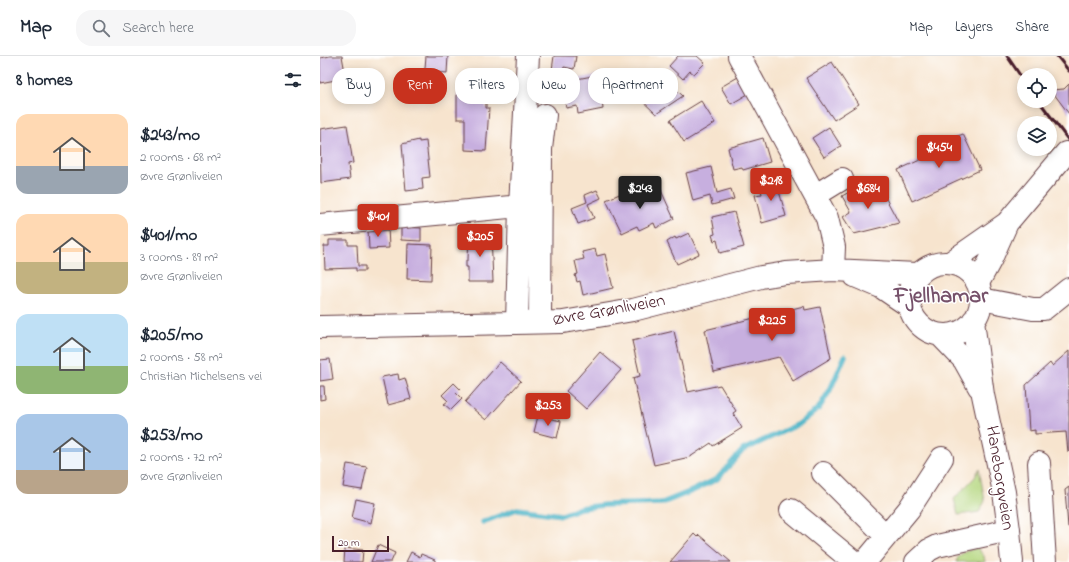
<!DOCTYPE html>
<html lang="en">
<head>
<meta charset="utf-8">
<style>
  :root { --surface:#fff; --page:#f6f6f7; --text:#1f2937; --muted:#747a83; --line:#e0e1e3; --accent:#c8321e }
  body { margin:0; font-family:"Indie Flower",sans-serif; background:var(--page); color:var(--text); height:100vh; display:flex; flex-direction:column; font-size:15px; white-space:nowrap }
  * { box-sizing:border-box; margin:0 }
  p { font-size:13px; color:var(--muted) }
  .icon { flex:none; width:22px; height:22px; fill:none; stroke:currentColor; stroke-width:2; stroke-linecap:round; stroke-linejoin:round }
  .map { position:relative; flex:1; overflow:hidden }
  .side { display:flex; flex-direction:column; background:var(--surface); width:320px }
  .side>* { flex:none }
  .banner { position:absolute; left:12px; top:12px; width:380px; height:36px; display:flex; gap:8px }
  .controls { position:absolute; left:697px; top:12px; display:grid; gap:8px }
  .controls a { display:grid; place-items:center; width:40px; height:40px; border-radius:50%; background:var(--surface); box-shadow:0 2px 10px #0003; font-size:20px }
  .scale { position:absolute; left:12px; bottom:10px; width:57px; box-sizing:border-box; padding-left:4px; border:2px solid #4a1f2b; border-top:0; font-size:11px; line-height:14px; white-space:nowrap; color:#4a1f2b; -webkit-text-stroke:3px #fff; paint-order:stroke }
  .price { position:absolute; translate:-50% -34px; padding:0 9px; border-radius:4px; background:var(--accent); color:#fff; font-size:13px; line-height:26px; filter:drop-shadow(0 1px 2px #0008) }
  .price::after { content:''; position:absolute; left:50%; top:24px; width:12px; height:9px; margin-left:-6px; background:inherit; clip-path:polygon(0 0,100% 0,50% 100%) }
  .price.selected { background:#222; color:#fff }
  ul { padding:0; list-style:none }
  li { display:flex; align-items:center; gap:12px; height:100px; padding:0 16px }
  li span { display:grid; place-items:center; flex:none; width:112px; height:80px; border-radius:12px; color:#555 }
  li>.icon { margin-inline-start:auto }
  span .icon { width:48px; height:48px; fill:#fffc; stroke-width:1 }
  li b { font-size:17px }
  h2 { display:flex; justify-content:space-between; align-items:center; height:48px; padding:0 16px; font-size:17px }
  .chip { padding:0 14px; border-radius:16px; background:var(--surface); box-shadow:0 2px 10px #0003; font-size:14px; line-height:36px }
  .chip.selected { background:var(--accent); color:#fff }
  header { display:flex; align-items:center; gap:24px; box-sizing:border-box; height:56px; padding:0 20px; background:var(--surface); border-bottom:1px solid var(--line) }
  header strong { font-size:19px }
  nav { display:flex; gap:22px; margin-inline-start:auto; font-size:14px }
  .search { width:280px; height:36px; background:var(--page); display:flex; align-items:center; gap:10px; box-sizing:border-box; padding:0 14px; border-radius:16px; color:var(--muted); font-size:15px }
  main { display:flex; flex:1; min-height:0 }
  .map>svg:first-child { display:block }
</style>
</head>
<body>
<header>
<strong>Map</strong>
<div class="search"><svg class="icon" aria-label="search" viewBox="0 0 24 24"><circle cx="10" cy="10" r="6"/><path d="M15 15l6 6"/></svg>Search here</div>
<nav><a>Map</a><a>Layers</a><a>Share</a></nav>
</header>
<main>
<section class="side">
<h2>8 homes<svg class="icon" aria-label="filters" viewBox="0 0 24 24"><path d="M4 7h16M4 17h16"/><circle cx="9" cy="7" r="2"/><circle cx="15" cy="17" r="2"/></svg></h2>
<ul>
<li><span style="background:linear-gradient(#ffd9b3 65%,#9aa5b1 0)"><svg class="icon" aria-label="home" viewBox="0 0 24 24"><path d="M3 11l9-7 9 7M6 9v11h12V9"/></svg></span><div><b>$243/mo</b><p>2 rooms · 68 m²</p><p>Øvre Grønliveien</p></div></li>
<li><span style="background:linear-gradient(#ffd9b3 60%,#c2b280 0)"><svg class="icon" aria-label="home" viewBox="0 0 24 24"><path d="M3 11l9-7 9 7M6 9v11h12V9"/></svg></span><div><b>$401/mo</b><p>3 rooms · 89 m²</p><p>Øvre Grønliveien</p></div></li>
<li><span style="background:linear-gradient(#bfe0f5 65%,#8fb573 0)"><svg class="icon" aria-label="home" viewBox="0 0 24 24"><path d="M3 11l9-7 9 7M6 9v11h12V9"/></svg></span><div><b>$205/mo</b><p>2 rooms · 58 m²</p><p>Christian Michelsens vei</p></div></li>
<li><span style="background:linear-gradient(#a9c7e8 70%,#b9a48a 0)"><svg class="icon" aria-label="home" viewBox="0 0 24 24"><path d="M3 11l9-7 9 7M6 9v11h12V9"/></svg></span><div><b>$253/mo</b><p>2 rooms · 72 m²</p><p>Øvre Grønliveien</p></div></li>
</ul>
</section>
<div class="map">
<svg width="749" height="506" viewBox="0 0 749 506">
  <rect width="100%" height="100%" fill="#fff"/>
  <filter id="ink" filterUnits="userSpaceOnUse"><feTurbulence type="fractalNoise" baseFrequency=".025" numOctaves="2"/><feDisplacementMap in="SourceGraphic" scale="8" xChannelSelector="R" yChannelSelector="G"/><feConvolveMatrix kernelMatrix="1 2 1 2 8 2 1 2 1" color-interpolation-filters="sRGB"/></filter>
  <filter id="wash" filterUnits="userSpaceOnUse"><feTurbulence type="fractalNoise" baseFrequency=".012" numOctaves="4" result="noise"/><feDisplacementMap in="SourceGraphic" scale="16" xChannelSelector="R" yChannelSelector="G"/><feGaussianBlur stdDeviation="0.9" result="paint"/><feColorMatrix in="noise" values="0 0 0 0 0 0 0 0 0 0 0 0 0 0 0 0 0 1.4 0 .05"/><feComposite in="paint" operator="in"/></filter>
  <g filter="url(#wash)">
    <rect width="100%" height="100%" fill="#f7e4ce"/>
    <path fill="#b4d67e" stroke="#7f7a54" d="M659 413 665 445 659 456 638 459 634 443 655 421Z
      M657 492 664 500 665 506H636C639 496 648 495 657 492Z"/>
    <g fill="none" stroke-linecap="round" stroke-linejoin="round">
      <path stroke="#48b2c5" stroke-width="5.5" d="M163 466 197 453 242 459 260 452 285 449 342 447 372 435 397 423 423 394 479 368 499 352 510 334 525 300"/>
    </g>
    <g id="blocks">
      <path fill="#c7afdf" d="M10 0H22L26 22 0 27V2Z
        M106 0H128L127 17 115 16 114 25 104 24Z
        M234 0H256L254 13 244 11 243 15 232 14Z
        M358 0H377L385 7 374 18 370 15 363 23 349 10Z
        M512 6 539 48 514 64 486 22Z
        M335 14 363 40 336 58 314 37Z
        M288 17 292 43 282 45 283 53 258 58 257 50 246 52 241 26Z
        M418 21 428 38 411 48 401 31Z
        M749 28V58L731 34 744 33Z
        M157 35H168V39H166V52H169L166 95 145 94V63H137V38L157 37Z
        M381 45 395 67 364 86 350 64Z
        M27 69 33 107 28 108 30 123 1 127 0 73Z
        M509 71 521 90 504 101 492 82Z
        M643 78 660 114 592 145 578 114 635 88 633 82Z
        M443 82 450 106 423 114 422 111 413 113 408 92Z
        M99 84V86L106 85 110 121 102 122 103 133 86 135 82 88Z
        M391 111 397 137 411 133 414 143 392 149 390 140 373 145 366 117Z
        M461 124 463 134 459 135 466 160 442 167 435 139 442 138 440 130Z
        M538 127 545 136 558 128 579 167 534 178 523 161 531 156 522 140 533 134 531 131Z
        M339 130 354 163 336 172 334 167 319 174 317 170 302 177 286 144 304 136 306 140 321 133 324 137Z
        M277 134 281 142 268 148 274 162 258 168 252 152 267 146 265 139Z
        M414 156 424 191 400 197 397 184 394 185 392 179 395 178 392 161Z
        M68 171 69 192 49 193 48 172Z
        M81 171 101 172V185L81 184Z
        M149 177H171L173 226H148V211H146V204H148Z
        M369 177 379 198 357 208 347 186 355 181 356 183Z
        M9 184H28V189H37L38 210H45V215H36V212L5 213 4 190H9Z
        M88 188 112 189 111 224 87 223Z
        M275 193 277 200 285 198 293 232 263 239 260 225 257 226 255 219 258 218 255 205 264 203 262 196Z
        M484 250 485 254 500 251 511 302 473 325 459 301 394 316 385 274Z
        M354 275 368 336 400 329 416 355 413 357 422 372 393 390 391 387 370 401 334 409 313 322 320 320 312 285Z
        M749 295V395L748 396 746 376 715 378V374L709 375 706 329 730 307 732 310Z
        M280 296 301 314 266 353 246 335Z
        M10 303 13 323 0 325V304Z
        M180 306 201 325 166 364 145 346Z
        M78 318 79 324 85 322 91 343 68 349 62 321Z
        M134 327 140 333 136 337 142 343 131 354 124 348 128 345 122 339Z
        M0 330H4L5 343 0 344Z
        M218 360 241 365 237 382 214 376Z
        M27 408 47 411 42 434 23 431Z
        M749 431V471H748L745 434Z
        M36 443 55 447 51 467 32 462Z
        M374 478 377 481 379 479 411 506H350Z
        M58 489 75 497 71 506H51Z
        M25 492 43 494 42 506H24Z
        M91 496 100 501 101 498 115 504V506H86Z"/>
    </g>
  </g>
  <g filter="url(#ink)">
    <use href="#blocks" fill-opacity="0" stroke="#643d43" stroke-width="1"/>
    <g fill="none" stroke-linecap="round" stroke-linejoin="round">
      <g stroke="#643d43" stroke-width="24">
        <path id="minor" d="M419 0 507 162 514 191 513 214
          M496 139 522 123
          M0 169 200 150
          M535 220 561 231 589 250
          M661 243 713 253H724L749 233
          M220 266 221 93 225 59
          M197 267 200 150 208 0
          M0 271 243 266 313 254 441 221 466 217 513 214 597 218
          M719 407 725 506
          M503 417 566 480
          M471 454 534 506
          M545 506 589 453 622 402
          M596 506 609 494 617 490 689 474 692 506"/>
      </g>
      <g stroke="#643d43" stroke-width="24">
        <path id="major" d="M631 206 687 167 746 97
          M589 243a36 36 0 1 1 72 0a36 36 0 1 1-72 0Z
          M658 227 671 203 687 167
          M653 265 663 339 684 436 689 474
          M620 279 644 304 659 331"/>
      </g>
      <use href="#minor" stroke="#fff" stroke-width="22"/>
      <use href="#major" stroke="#fff" stroke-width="22"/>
      <path stroke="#4a1f2b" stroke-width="3" d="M687 0 704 25
        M737 0 749 15
        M719 45 749 85"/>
    </g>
  </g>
  <g text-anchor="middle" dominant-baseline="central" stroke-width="3" stroke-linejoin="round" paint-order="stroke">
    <g font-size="18" fill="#4a1f2b" stroke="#fff">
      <text transform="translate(289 255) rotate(-10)">Øvre Grønliveien</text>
      <text transform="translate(679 422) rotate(81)">Haneborgveien</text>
    </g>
    <g font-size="22" font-weight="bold" fill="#76516a" stroke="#fff">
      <text x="621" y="241">Fjellhamar</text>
    </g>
  </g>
</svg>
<div class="controls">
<a><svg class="icon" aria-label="locate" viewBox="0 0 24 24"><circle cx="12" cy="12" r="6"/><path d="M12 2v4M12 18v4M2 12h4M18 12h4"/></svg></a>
<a><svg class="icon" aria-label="layers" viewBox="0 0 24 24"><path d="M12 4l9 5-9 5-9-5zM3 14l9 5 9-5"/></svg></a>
</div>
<div class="scale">20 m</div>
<b class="price" style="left:619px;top:113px">$454</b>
<b class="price" style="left:451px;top:146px">$218</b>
<b class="price selected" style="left:320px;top:154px">$243</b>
<b class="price" style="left:548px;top:154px">$684</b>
<b class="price" style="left:58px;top:182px">$401</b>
<b class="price" style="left:160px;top:202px">$205</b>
<b class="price" style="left:452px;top:286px">$225</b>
<b class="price" style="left:228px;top:371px">$253</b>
<div class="banner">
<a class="chip">Buy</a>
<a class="chip selected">Rent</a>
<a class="chip">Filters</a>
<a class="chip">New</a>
<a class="chip">Apartment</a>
</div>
</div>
</main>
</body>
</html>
